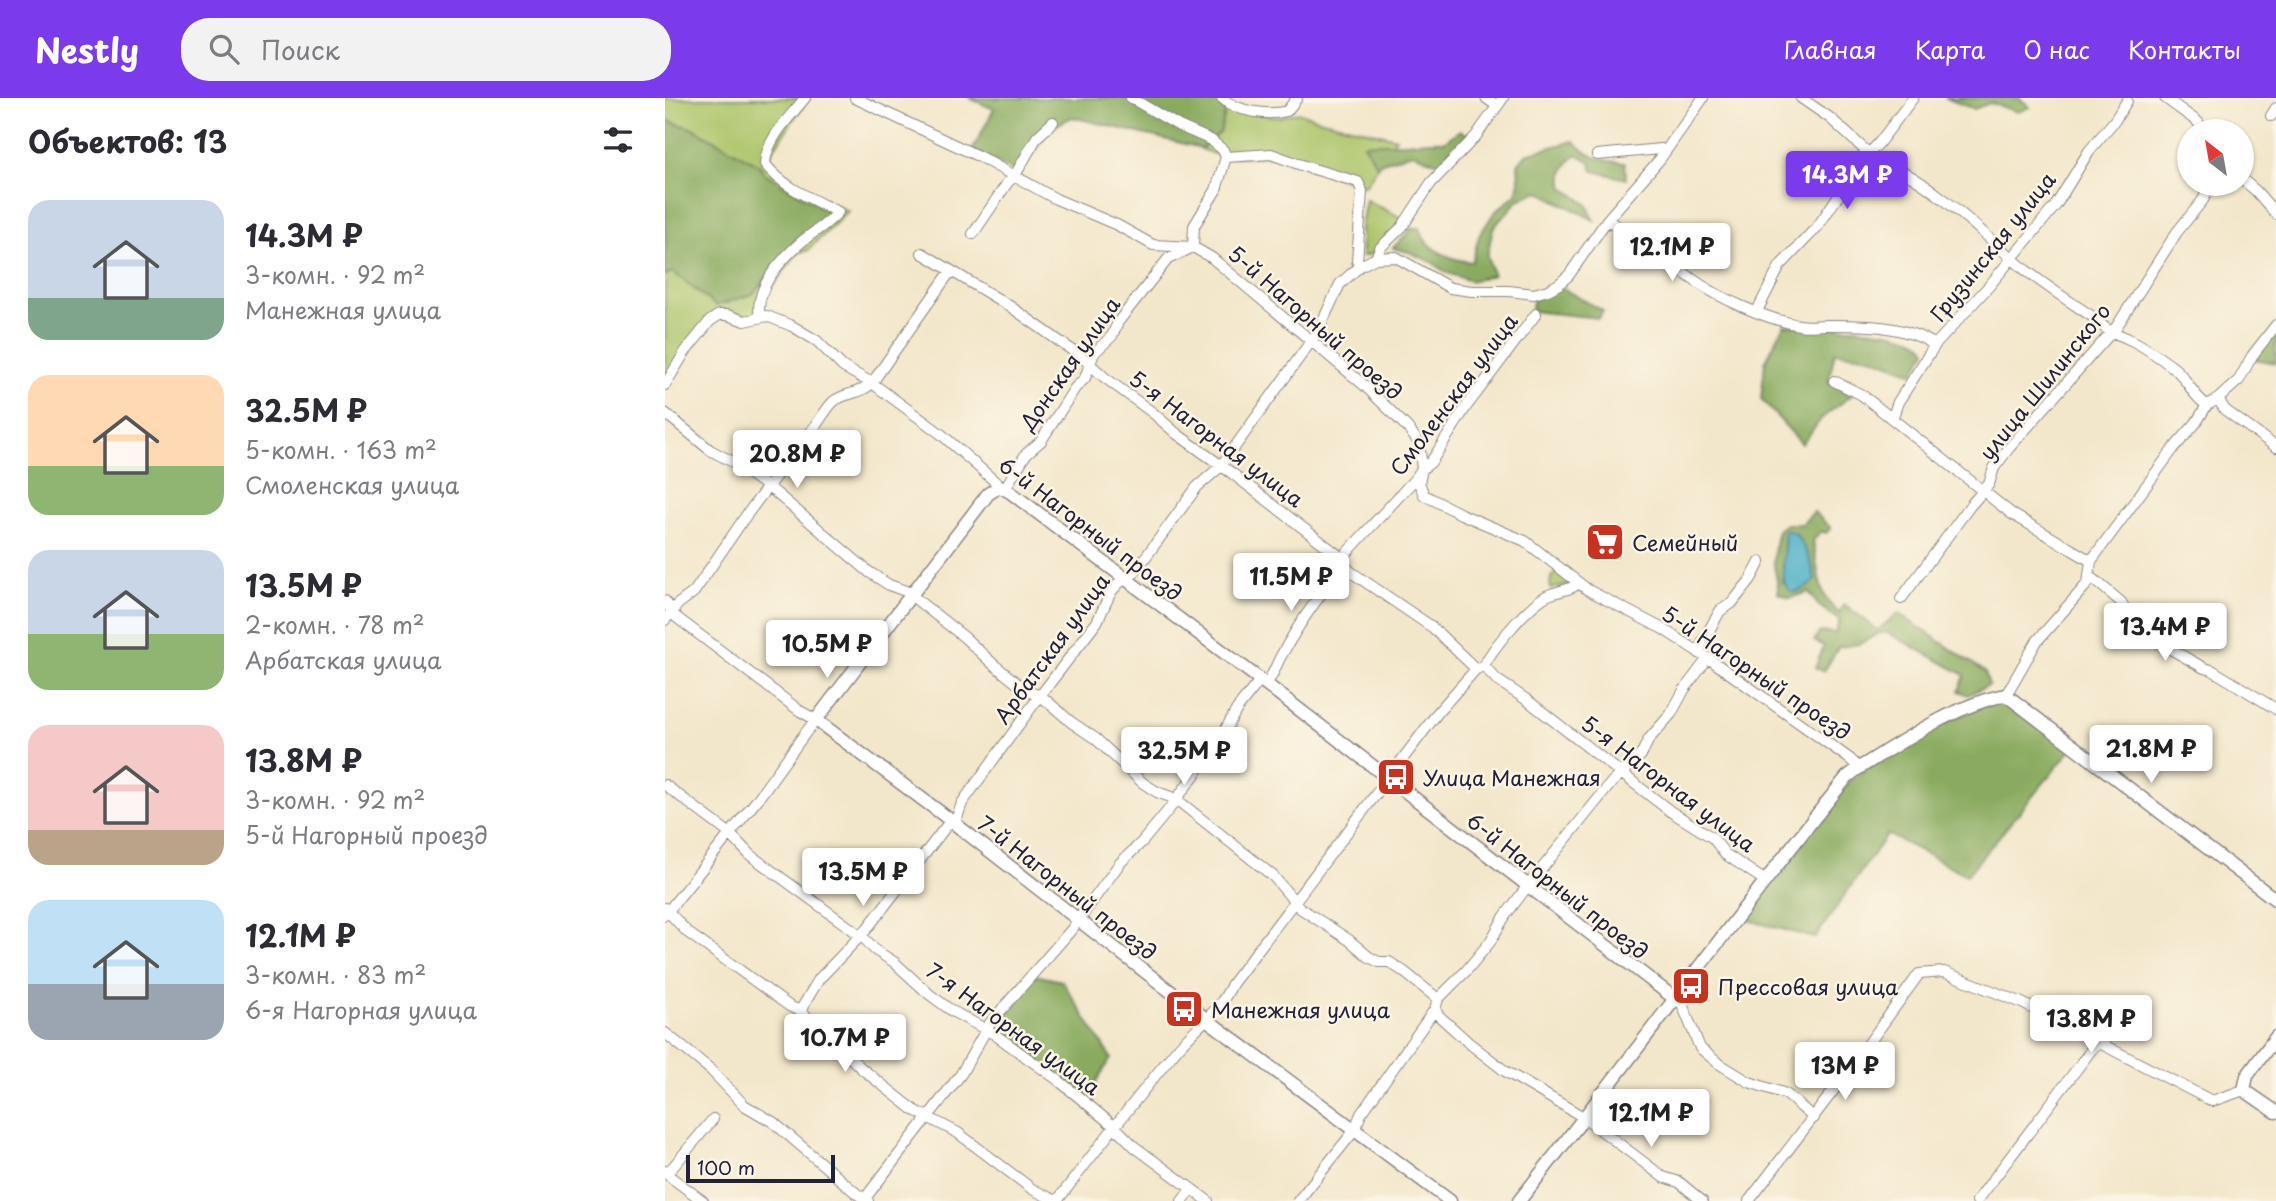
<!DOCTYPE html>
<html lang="ru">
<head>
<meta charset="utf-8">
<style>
  :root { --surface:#fff; --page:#f2f2f3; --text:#2b2b33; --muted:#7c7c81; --accent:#7c3aed }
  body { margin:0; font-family:"Playpen Sans",sans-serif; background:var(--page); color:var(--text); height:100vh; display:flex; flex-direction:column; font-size:26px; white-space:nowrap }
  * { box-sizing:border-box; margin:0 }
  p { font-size:23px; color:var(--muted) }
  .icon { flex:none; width:38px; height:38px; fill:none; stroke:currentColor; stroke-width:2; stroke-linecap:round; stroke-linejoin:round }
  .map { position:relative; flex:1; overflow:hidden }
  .side { display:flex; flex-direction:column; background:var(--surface); width:665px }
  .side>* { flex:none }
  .needle { width:46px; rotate:329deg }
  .controls { position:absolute; left:1512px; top:21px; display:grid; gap:14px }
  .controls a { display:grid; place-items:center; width:77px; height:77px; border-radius:50%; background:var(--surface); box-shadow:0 2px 5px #0004; font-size:35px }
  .scale { position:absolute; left:21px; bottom:18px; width:149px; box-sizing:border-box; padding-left:7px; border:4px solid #22223b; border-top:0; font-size:19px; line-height:24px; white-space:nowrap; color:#22223b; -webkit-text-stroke:5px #fcf5e5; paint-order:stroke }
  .price { position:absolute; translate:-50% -60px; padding:0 16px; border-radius:7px; background:#fff; color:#222; font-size:23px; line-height:46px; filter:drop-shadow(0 2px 4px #0008) }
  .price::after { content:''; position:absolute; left:50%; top:42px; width:21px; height:16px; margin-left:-10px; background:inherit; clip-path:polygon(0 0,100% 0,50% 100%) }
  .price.selected { background:var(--accent); color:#fff }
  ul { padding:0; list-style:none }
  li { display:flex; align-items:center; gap:21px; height:175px; padding:0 28px }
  li span { display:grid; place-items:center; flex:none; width:196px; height:140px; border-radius:21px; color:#555 }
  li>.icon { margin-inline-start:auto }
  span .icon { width:84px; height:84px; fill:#fffc; stroke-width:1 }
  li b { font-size:30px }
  h2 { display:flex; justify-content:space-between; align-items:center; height:84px; padding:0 28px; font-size:30px }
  header { display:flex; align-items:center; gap:42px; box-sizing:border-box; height:98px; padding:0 35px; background:var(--accent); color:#fff }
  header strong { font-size:33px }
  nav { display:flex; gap:38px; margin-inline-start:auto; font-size:24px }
  .search { width:490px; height:63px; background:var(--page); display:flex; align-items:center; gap:18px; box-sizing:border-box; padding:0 24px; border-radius:28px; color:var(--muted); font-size:26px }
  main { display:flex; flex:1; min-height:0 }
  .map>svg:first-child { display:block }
</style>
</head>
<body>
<header>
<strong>Nestly</strong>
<div class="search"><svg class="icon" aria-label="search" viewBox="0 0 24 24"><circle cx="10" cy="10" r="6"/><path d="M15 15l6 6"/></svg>Поиск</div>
<nav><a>Главная</a><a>Карта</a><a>О нас</a><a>Контакты</a></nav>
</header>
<main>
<section class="side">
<h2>Объектов: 13<svg class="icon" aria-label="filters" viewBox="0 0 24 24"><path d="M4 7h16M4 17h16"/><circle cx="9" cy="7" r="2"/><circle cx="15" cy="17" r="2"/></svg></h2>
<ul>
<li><span style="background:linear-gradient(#c9d6e8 70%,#7fa58c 0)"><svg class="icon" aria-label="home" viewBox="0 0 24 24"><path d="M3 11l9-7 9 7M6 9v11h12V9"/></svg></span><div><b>14.3M ₽</b><p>3-комн. · 92 m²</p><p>Манежная улица</p></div></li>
<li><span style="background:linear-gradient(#ffd9b3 65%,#8fb573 0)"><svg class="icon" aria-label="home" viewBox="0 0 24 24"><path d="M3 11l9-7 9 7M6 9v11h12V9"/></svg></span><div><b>32.5M ₽</b><p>5-комн. · 163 m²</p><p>Смоленская улица</p></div></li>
<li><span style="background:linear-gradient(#c9d6e8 60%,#8fb573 0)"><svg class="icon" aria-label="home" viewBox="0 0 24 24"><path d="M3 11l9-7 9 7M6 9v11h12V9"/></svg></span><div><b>13.5M ₽</b><p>2-комн. · 78 m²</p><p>Арбатская улица</p></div></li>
<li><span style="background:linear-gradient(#f6c9c9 75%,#b9a48a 0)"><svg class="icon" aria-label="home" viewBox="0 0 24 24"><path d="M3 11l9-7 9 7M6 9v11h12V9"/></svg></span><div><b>13.8M ₽</b><p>3-комн. · 92 m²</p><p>5-й Нагорный проезд</p></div></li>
<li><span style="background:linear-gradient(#bfe0f5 60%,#9aa5b1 0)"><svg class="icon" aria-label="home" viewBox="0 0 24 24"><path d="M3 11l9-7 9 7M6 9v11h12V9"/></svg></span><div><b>12.1M ₽</b><p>3-комн. · 83 m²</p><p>6-я Нагорная улица</p></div></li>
</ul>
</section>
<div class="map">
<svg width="1611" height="1103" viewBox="0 0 1611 1103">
  <rect width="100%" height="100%" fill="#fcf5e5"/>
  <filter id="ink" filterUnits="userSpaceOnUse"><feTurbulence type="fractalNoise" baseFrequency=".0143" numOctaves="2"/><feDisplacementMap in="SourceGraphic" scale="14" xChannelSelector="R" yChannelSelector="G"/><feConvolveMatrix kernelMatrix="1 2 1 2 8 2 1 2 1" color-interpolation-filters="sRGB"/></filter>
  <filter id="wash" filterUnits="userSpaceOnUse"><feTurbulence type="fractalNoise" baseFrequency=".00686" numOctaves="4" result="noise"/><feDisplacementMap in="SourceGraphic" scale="28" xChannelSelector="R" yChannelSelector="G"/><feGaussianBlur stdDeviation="1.57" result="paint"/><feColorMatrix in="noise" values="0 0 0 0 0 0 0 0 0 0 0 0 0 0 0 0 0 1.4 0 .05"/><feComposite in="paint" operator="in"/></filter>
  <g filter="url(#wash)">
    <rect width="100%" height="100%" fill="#f3e7cb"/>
    <path fill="#acc56b" stroke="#677453" stroke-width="2" d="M0 0H143L104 58 103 65 128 88 183 113 142 153 134 154 97 202 90 218 80 220 53 215 0 283V177L8 174 51 208 88 196 134 138 159 124 128 93 99 75 94 67 29 31 0 22Z
      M561 12 614 19 633 14 653 21 731 40 700 88 642 68 626 58 556 59 536 51 555 35Z
      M701 102 739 121C728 133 713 159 697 158L696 127Z
      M893 474 908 486 885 491 886 479Z"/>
    <path fill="#89aa5f" stroke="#56664d" stroke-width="2" fill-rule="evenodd" d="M304 0H553L561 12 555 35 536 50 407 19 386 30 355 72V76L307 53 329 11Z
      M1280 0H1354L1365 9 1353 14 1325 5 1309 11Z
      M0 22 29 31 94 67 99 75 164 114 159 123 134 138 88 196 51 208 8 174 0 177Z
      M795 32 804 38 776 66 748 55 711 66 699 46C713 44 726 46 740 45 754 44 766 42 780 43Z
      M909 43C927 63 936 61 960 65L961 81 928 73 925 64 912 56C900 66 895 75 899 90L922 106 929 122 873 93 853 102 828 130 822 158 828 177 806 183 780 174 767 164 744 154 728 150 747 130H755C759 152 787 162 807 164L814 138 829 115 851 96 854 83 853 66 861 56Z
      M895 189 938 213 934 220 866 213 869 200Z
      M1119 227C1145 229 1253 227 1262 252L1248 275 1206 259 1170 254 1163 284 1187 297 1157 320 1137 346 1096 301 1100 264Z
      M1611 232V265L1589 261Z
      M1149 414 1166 430 1161 435 1156 433 1148 443C1153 468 1152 499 1174 515L1179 506 1213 532 1233 515 1320 574 1324 587 1303 597 1294 593 1300 577 1223 535H1215L1194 546 1174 549 1159 573 1150 570 1159 548 1149 543 1155 534 1170 535 1175 523 1153 507 1144 494 1125 500 1113 495C1114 484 1110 477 1109 467 1108 454 1110 444 1113 432L1121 426H1137ZM1120 433 1129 494 1118 484Z
      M1327 605H1339L1350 608 1406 652 1302 777 1222 736 1150 840 1075 820 1184 684C1225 651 1277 623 1327 605Z
      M370 877 397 883 446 960 421 1001 327 930Z"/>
    <path fill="#48aec7" stroke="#356881" stroke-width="2" d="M1119 432 1130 435C1141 451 1147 463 1150 483 1105 519 1122 454 1119 432Z"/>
  </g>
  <g filter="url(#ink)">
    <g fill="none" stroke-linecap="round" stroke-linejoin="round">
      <g stroke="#8a8483" stroke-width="12">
        <path id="minor" d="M190 0 315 59 391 101 452 127 488 147 528 149 547 160 700 288 742 329 754 345 757 371 754 385 759 397 796 416 860 443 923 492 998 531 1043 560 1185 661 1194 670
          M466 0 514 28 546 42 558 52 561 59
          M557 0C572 14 603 18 622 13L632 0
          M821 0 831 7
          M1136 0 1165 20 1211 62C1261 78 1312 130 1351 164 1375 185 1404 203 1431 221 1445 237 1451 234 1468 243 1482 250 1497 261 1509 270 1522 280 1528 299 1542 307
          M1500 0 1533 24 1537 33
          M1606 18 1611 10
          M932 57 996 51 1000 54
          M561 59 606 56 642 69 693 84 697 93 692 163 695 168
          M1577 81 1591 93 1611 116
          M942 122C954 130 967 135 979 143 996 155 1010 169 1026 180 1053 200 1101 221 1134 227 1144 229 1151 227 1161 227 1197 227 1239 226 1270 247
          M308 136 343 84 349 79 372 39 388 24
          M257 155 346 209 418 260 439 279 488 315 512 336 568 376 677 460 680 468 686 474 767 529 811 571
          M711 160 715 150 737 129 766 85 811 38 838 0
          M1092 213 1115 168 1153 128 1196 64 1214 45 1248 0
          M95 219C89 191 116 162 135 145 149 133 161 128 173 114 147 101 119 90 100 66 101 41 125 19 140 0
          M1169 283 1197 297 1347 416 1426 463
          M0 287 20 254 45 223 54 217H62L80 223 102 218 127 228 152 243 178 269 207 285 276 336 335 388
          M1553 301 1560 312 1611 349
          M0 315 45 352 68 364 111 395 204 474 224 487 246 495 252 502 299 539 328 566 353 586 367 595 375 597 406 624 431 641 478 685 492 694 511 701 608 778 635 810 684 842 704 859 714 864H724L738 873 773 901
          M1227 321 1233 304 1270 247 1324 188 1391 107 1424 53 1450 22 1462 3
          M340 390 361 356 376 343 410 290 420 280 429 255 447 238 453 224 503 161 528 149 529 128 551 92 561 59
          M677 460 749 382 757 371 766 364 801 309 871 216
          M1425 478 1456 504 1468 526 1495 545 1539 570 1547 572 1611 611
          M1236 501 1305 408 1324 386 1329 370 1344 350 1452 228 1512 134 1538 102 1546 86
          M0 503 11 519 135 613 151 622 141 634 92 702 0 817
          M0 522 13 506 29 494 80 419 140 339C153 329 157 315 168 304 179 294 193 298 207 285L285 174
          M1034 555 1038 543 1055 513 1067 505 1086 481 1095 464
          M819 568 832 582 862 602 1005 713 1048 740 1060 756 1099 782
          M601 586C608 578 611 567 616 558 634 526 655 494 680 468
          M1341 597 1372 543 1423 485 1426 463 1509 350 1531 325 1542 307 1553 301 1574 282 1587 258 1611 227
          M0 687 64 735 85 757 199 840 210 852 229 864 264 896 287 913 329 936 393 982 450 1029 470 1049 543 1103
          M290 725 297 705 368 607 432 524 446 494 454 485 469 475 532 389 556 368 652 235 675 186 695 168 711 160 731 159 785 190 807 193H844L869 196 883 192 894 186 904 177 942 122 995 61 1038 0
          M0 810 22 834 124 908 135 913 162 936 196 970 249 1012 293 1035 367 1091 391 1103
          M1009 900 1017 906 1035 950 1053 965 1084 984 1121 996 1149 1020
          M770 911 773 917 804 945 840 973 920 1020 998 1079 1014 1084 1037 1103
          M135 913 154 881 201 832 286 722
          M0 935 46 972 79 1007 108 1024 191 1095 203 1103
          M0 1074 7 1070 48 1021
          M0 1075 38 1103
          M198 1103 296 976 325 925 407 831 455 765 477 744 505 710 553 645 572 611 595 582
          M392 1103C431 1052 471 1001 512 951 531 929 555 913 567 886L774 613 811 571 819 568C827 550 861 511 878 500 889 492 904 494 914 485
          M517 1103 526 1092
          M633 1103 689 1033 696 1016 770 911 773 901 801 873 825 844 840 818 858 794 947 684 976 657 984 641 1006 616 1019 592 1043 560
          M1084 1103 1188 967 1254 876 1279 874 1355 904 1547 1003 1579 992
          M1312 1103 1433 943"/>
      </g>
      <g stroke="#8a8483" stroke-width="15">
        <path id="tertiary" d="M1611 939 1582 978 1579 992 1611 1014
          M785 1103 541 921 276 715 151 622 323 396 335 388 345 394 601 586 1009 900
          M854 1103C965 963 1070 818 1182 679L1194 670C1236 644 1292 606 1341 597L1611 802"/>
      </g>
      <use href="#minor" stroke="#fff" stroke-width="10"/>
      <use href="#tertiary" stroke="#fff" stroke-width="12"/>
    </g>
  </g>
  <defs>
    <g id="supermarket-square" transform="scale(2.0125)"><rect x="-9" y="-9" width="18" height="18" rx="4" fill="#c8321e" stroke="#fcf5e5"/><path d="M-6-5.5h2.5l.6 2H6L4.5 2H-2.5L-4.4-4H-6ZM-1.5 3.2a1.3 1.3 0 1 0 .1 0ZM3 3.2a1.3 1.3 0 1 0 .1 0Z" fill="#fff"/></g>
    <g id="bus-square" transform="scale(2.0125)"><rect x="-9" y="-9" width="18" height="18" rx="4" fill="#c8321e" stroke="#fcf5e5"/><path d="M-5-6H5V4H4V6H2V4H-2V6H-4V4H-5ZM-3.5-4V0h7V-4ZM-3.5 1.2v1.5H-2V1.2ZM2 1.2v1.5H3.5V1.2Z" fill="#fff"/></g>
  </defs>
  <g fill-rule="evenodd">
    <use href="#supermarket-square" x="940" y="444"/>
    <use href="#bus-square" x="731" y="679"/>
    <use href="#bus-square" x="1026" y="888"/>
    <use href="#bus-square" x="519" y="911"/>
  </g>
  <g text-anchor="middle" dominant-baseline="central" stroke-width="5" stroke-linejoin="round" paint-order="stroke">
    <g font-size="21" fill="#22223b" stroke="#fcf5e5">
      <text transform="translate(1327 148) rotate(-51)">Грузинская улица</text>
      <text transform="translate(651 224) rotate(41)">5-й Нагорный проезд</text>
      <text transform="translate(404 265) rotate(-55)">Донская улица</text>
      <text transform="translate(1379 283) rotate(-51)">улица Шилинского</text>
      <text transform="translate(788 296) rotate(-53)">Смоленская улица</text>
      <text transform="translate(552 340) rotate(37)">5-я Нагорная улица</text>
      <text transform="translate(426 430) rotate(37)">6-й Нагорный проезд</text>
      <text transform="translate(386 550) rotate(-54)">Арбатская улица</text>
      <text transform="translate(1092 574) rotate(34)">5-й Нагорный проезд</text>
      <text transform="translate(1004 685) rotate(37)">5-я Нагорная улица</text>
      <text transform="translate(893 787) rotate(38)">6-й Нагорный проезд</text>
      <text transform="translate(403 789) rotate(38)">7-й Нагорный проезд</text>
      <text transform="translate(349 930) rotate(36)">7-я Нагорная улица</text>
    </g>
    <g font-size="21" fill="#22223b" stroke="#fcf5e5" text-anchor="start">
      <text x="967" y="444">Семейный</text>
      <text x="758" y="679">Улица Манежная</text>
      <text x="1053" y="888">Прессовая улица</text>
      <text x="546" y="911">Манежная улица</text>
    </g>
  </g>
</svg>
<div class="controls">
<a><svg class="needle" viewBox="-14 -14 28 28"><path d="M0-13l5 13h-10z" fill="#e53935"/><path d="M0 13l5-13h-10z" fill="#7c7c81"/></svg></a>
</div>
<div class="scale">100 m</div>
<b class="price selected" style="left:1182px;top:113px">14.3M ₽</b>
<b class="price" style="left:1007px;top:185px">12.1M ₽</b>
<b class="price" style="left:132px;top:392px">20.8M ₽</b>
<b class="price" style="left:626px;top:515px">11.5M ₽</b>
<b class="price" style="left:1500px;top:565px">13.4M ₽</b>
<b class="price" style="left:162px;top:582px">10.5M ₽</b>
<b class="price" style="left:1486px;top:687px">21.8M ₽</b>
<b class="price" style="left:519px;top:689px">32.5M ₽</b>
<b class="price" style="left:198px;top:810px">13.5M ₽</b>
<b class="price" style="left:1426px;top:957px">13.8M ₽</b>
<b class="price" style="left:180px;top:976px">10.7M ₽</b>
<b class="price" style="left:1180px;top:1004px">13M ₽</b>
<b class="price" style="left:986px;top:1051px">12.1M ₽</b>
</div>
</main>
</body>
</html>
